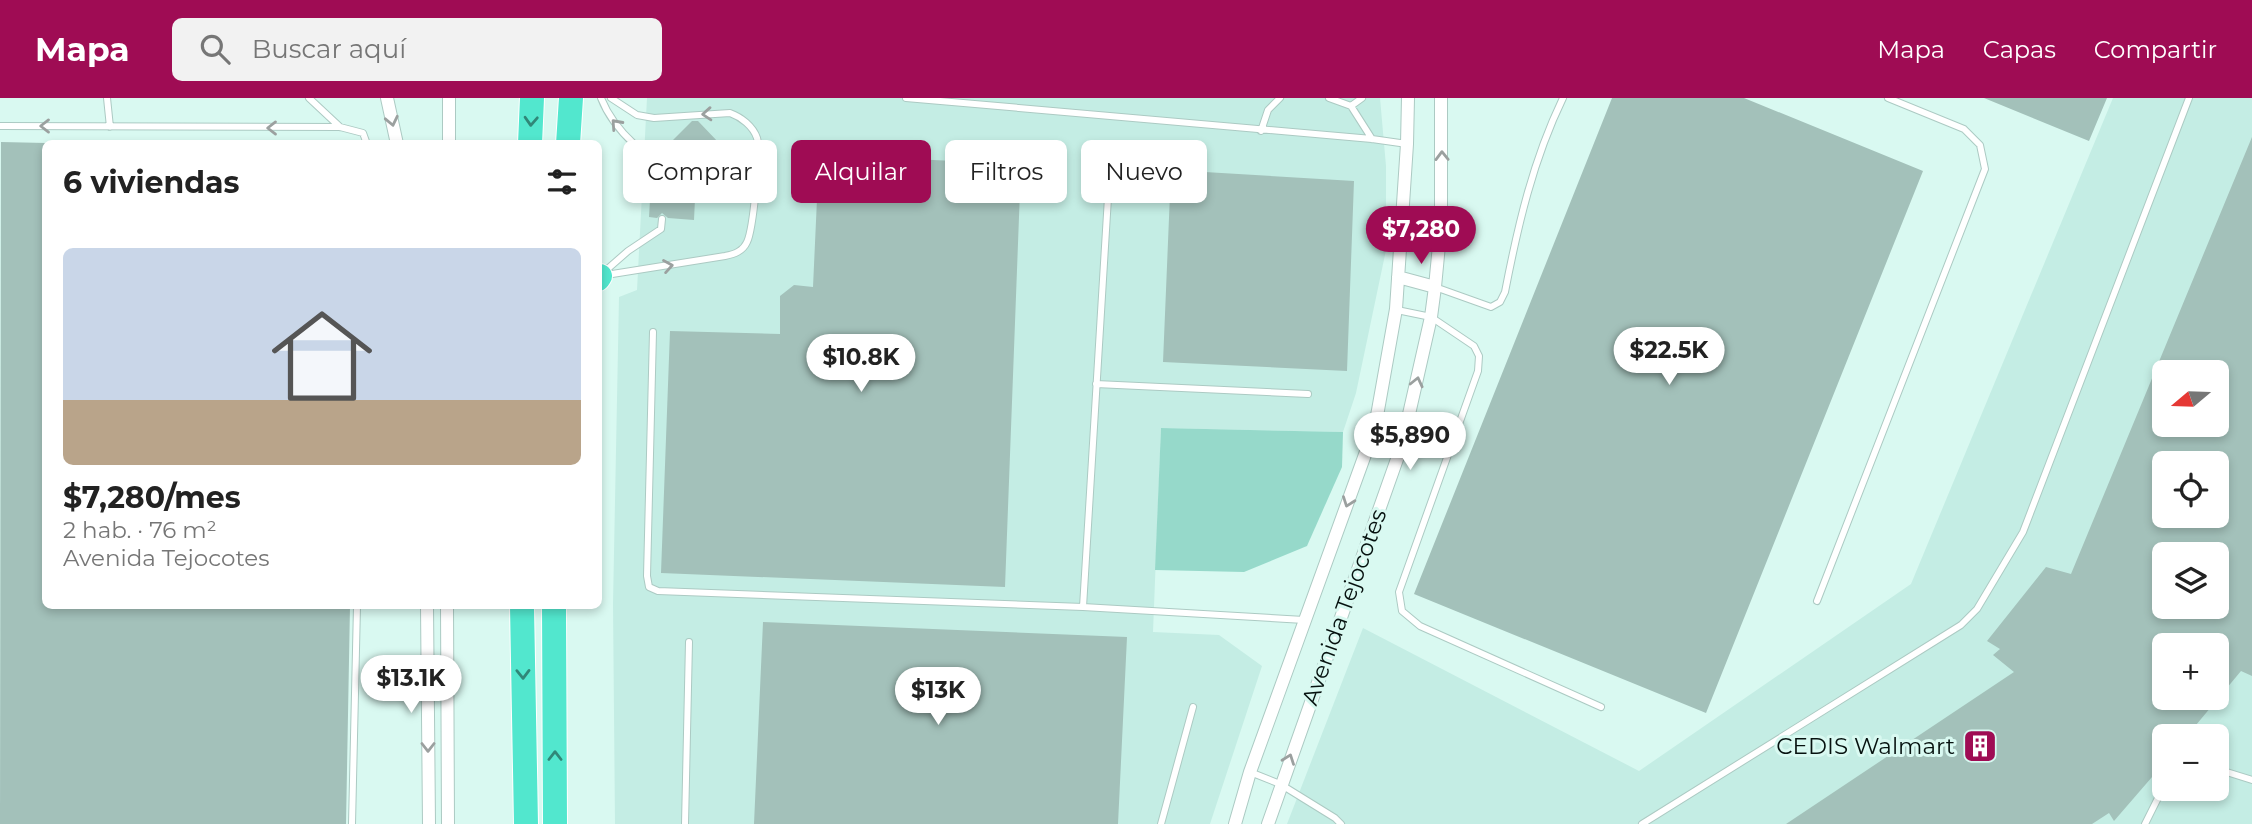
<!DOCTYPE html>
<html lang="es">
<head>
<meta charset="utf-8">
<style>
  :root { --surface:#fff; --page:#f2f2f2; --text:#222; --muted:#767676; --accent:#9f0c54 }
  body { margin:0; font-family:Montserrat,sans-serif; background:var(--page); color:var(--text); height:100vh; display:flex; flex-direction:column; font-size:26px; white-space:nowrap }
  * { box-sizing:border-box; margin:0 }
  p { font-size:23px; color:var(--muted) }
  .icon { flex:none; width:38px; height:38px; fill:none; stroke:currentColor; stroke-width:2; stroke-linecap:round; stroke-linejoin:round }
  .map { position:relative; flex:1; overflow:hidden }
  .side { position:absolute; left:42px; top:42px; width:560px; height:469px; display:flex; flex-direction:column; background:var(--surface); border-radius:10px; box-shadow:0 4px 10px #0003 }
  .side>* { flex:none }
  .guide { position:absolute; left:623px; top:42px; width:665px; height:63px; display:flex; gap:14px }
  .needle { width:46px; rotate:251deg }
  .tools { position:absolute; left:2152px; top:262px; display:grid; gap:14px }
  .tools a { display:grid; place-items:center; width:77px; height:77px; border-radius:10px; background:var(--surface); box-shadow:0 4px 10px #0003; font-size:35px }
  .price { position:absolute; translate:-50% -60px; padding:0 16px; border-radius:24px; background:#fff; color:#222; font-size:23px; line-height:46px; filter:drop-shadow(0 2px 4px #0008) }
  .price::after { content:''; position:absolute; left:50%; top:42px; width:21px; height:16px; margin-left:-10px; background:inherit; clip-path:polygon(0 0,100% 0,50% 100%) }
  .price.active { background:var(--accent); color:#fff }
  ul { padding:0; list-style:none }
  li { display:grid; align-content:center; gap:14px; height:371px; padding:0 21px }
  li span { display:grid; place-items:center; height:217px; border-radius:10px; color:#555 }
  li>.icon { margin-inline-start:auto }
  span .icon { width:126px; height:126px; fill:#fffc; stroke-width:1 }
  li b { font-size:30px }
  h2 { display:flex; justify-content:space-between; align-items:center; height:84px; padding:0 21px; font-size:30px }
  .tag { padding:0 24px; border-radius:10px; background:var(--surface); box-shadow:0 4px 10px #0003; font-size:24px; line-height:63px }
  .tag.active { background:var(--accent); color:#fff }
  header { display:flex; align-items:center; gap:42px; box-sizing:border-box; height:98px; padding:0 35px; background:var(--accent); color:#fff }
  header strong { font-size:33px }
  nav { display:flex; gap:38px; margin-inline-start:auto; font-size:24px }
  .search { width:490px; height:63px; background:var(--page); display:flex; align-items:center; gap:18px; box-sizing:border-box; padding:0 24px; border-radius:10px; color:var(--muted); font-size:26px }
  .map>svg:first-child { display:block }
</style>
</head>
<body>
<header>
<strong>Mapa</strong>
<div class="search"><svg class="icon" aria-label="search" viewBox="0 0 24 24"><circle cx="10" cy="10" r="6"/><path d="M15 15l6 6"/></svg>Buscar aquí</div>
<nav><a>Mapa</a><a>Capas</a><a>Compartir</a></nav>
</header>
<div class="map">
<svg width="2252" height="726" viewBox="0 0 2252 726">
  <rect width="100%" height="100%" fill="#d9f9f1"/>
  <path fill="#c4ede4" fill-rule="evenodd" d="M647 0H1380L1386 68V152L1356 295 1343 334 1161 330 1153 534 1219 537 1262 568 1210 726H615L613 506 619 199 637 192Z
    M2113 0H2252V726H1287L1363 530 1639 673 1911 486ZM2165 275H2217V327H2165ZM2165 366H2217V418H2165ZM2165 457H2217V509H2165ZM2165 548H2217V600H2165ZM2165 639H2217V691H2165Z"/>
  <path fill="#96d9ca" d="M1161 330 1343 334 1342 369 1307 448 1244 474 1155 472Z"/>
  <path fill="#a3c1ba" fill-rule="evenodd" d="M1612 0H1744L1923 73 1706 615 1414 496Z
    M1984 0H2107L2089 43Z
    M692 23H698L720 46 752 47V67L723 66 722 101H695L694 122 668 120 662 115 657 120 649 119 651 84 660 85 665 90 671 85 700 87 701 68 673 42Z
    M2252 39V578L2241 573 2186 639H2165V664L2114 723 2109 715 2092 726H1786L2014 574 1993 557 2000 551 1987 543 2046 469 2071 476ZM2165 275H2217V327H2165ZM2165 366H2217V418H2165ZM2165 457H2217V509H2165ZM2165 548H2217V600H2165Z
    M1 44 46 45V508H350L346 726H0Z
    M819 57 1021 66 1005 489 661 475 670 233 780 236V198L794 187 813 189Z
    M1171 72 1354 83 1347 273 1163 264Z
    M763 524 1127 539 1118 726H754Z"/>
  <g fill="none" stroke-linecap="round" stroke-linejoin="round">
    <g stroke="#accac3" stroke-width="8">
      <path id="service" d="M107 0 110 29
        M309 0 340 29
        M601 0C608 18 620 33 634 46 648 59 662 64 666 84
        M906 0 1372 41 1407 46
        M1329 0 1351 8 1372 41
        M1351 8 1362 0
        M0 28 340 29 363 35 367 46
        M1261 33 1268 12 1280 0
        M604 174 628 153 661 131 662 121
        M606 177 725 158C735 156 743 153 747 144 753 132 761 53 757 40 753 28 741 19 730 15L654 20 637 17 611 0
        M1435 189 1491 209 1500 204 1505 194C1518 127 1533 62 1563 0
        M1397 212 1431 219 1474 248 1479 258 1478 273 1399 494 1402 513 1420 528 1601 609
        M653 234 647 478 649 489 658 493 1083 509 1304 522
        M1096 286 1308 296
        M1817 503 1985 71 1980 47 1964 31 1888 0
        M1083 509 1109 83
        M2217 671 2252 682
        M1250 674 1280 686 1335 720 1341 726
        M352 726 357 508
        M685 726 689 544
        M1161 726 1193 609
        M1642 726 1961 527 1977 511 2023 434 2189 0
        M2145 726 2165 686"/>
    </g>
    <g stroke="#accac3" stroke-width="14">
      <path id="minor" d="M387 0 397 46
        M449 46V0
        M1398 179 1435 189
        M427 508 429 726
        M447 508 448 726
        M1235 726 1250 674 1375 329 1396 211 1407 46 1408 0
        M1268 726 1402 347 1431 219 1435 189 1441 126V0"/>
    </g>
    <g stroke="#fff" stroke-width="26">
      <path id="motorway" d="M530 46 532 0
        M568 46 571 0
        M598 181 600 178
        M522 508 526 726
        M554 508 555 726"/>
    </g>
    <use href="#service" stroke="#fff" stroke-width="6"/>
    <use href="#minor" stroke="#fff" stroke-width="12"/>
    <use href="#motorway" stroke="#52e7ce" stroke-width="24"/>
  </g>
  <defs><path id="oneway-chevron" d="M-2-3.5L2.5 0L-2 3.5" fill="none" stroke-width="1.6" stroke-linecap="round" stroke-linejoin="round" transform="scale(1.75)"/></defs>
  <g stroke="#9ba09f">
    <use href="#oneway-chevron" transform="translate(707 16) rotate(176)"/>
    <use href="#oneway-chevron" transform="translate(392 23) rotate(78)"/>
    <use href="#oneway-chevron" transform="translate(616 26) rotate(-132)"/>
    <use href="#oneway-chevron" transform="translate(45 28) rotate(-180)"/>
    <use href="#oneway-chevron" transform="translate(272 30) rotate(-180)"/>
    <use href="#oneway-chevron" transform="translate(1442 58) rotate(-91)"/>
    <use href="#oneway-chevron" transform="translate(668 168) rotate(-10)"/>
    <use href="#oneway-chevron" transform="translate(1417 284) rotate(-77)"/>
    <use href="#oneway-chevron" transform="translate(1348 404) rotate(110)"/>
    <use href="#oneway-chevron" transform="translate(428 649) rotate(90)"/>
    <use href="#oneway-chevron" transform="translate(1289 661) rotate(-70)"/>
  </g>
  <g stroke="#308778">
    <use href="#oneway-chevron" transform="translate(531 23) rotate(93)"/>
    <use href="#oneway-chevron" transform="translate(523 576) rotate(89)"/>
    <use href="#oneway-chevron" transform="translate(555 658) rotate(-90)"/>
  </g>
  <defs>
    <g id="building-square" transform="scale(1.75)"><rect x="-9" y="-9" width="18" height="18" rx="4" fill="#9f0c54" stroke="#d9f9f1"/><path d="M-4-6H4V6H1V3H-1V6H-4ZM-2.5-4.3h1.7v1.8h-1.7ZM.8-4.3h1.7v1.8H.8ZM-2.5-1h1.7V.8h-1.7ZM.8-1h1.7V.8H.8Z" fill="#fff"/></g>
  </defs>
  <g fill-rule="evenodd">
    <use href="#building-square" x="1980" y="648"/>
  </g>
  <g text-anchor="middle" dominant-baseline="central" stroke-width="6" stroke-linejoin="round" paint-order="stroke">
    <g font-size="23" fill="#06110f" stroke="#d9f9f1">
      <text transform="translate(1344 509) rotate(-70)">Avenida Tejocotes</text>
    </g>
    <g font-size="23" fill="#06110f" stroke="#d9f9f1" text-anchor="end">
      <text x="1955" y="648">CEDIS Walmart</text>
    </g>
  </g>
</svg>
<div class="tools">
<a><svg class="needle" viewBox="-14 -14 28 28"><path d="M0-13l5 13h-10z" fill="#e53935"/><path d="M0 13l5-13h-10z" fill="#767676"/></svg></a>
<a><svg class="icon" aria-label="locate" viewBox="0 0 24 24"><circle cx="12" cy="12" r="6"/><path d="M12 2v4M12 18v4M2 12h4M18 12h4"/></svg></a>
<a><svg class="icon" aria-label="layers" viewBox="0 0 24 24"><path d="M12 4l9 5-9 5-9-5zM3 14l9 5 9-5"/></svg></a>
<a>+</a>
<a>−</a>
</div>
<b class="price active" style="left:1421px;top:168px">$7,280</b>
<b class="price" style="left:1669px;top:289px">$22.5K</b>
<b class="price" style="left:861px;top:296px">$10.8K</b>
<b class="price" style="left:1410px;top:374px">$5,890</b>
<b class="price" style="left:411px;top:617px">$13.1K</b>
<b class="price" style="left:938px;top:629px">$13K</b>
<div class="guide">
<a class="tag">Comprar</a>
<a class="tag active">Alquilar</a>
<a class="tag">Filtros</a>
<a class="tag">Nuevo</a>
</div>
<section class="side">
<h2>6 viviendas<svg class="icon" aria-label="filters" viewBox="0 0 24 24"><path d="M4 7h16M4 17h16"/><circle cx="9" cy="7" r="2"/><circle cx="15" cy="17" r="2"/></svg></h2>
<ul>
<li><span style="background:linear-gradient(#c9d6e8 70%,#b9a48a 0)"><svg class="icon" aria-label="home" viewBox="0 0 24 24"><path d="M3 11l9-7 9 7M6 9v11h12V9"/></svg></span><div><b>$7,280/mes</b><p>2 hab. · 76 m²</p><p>Avenida Tejocotes</p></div></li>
</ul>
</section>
</div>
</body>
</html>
